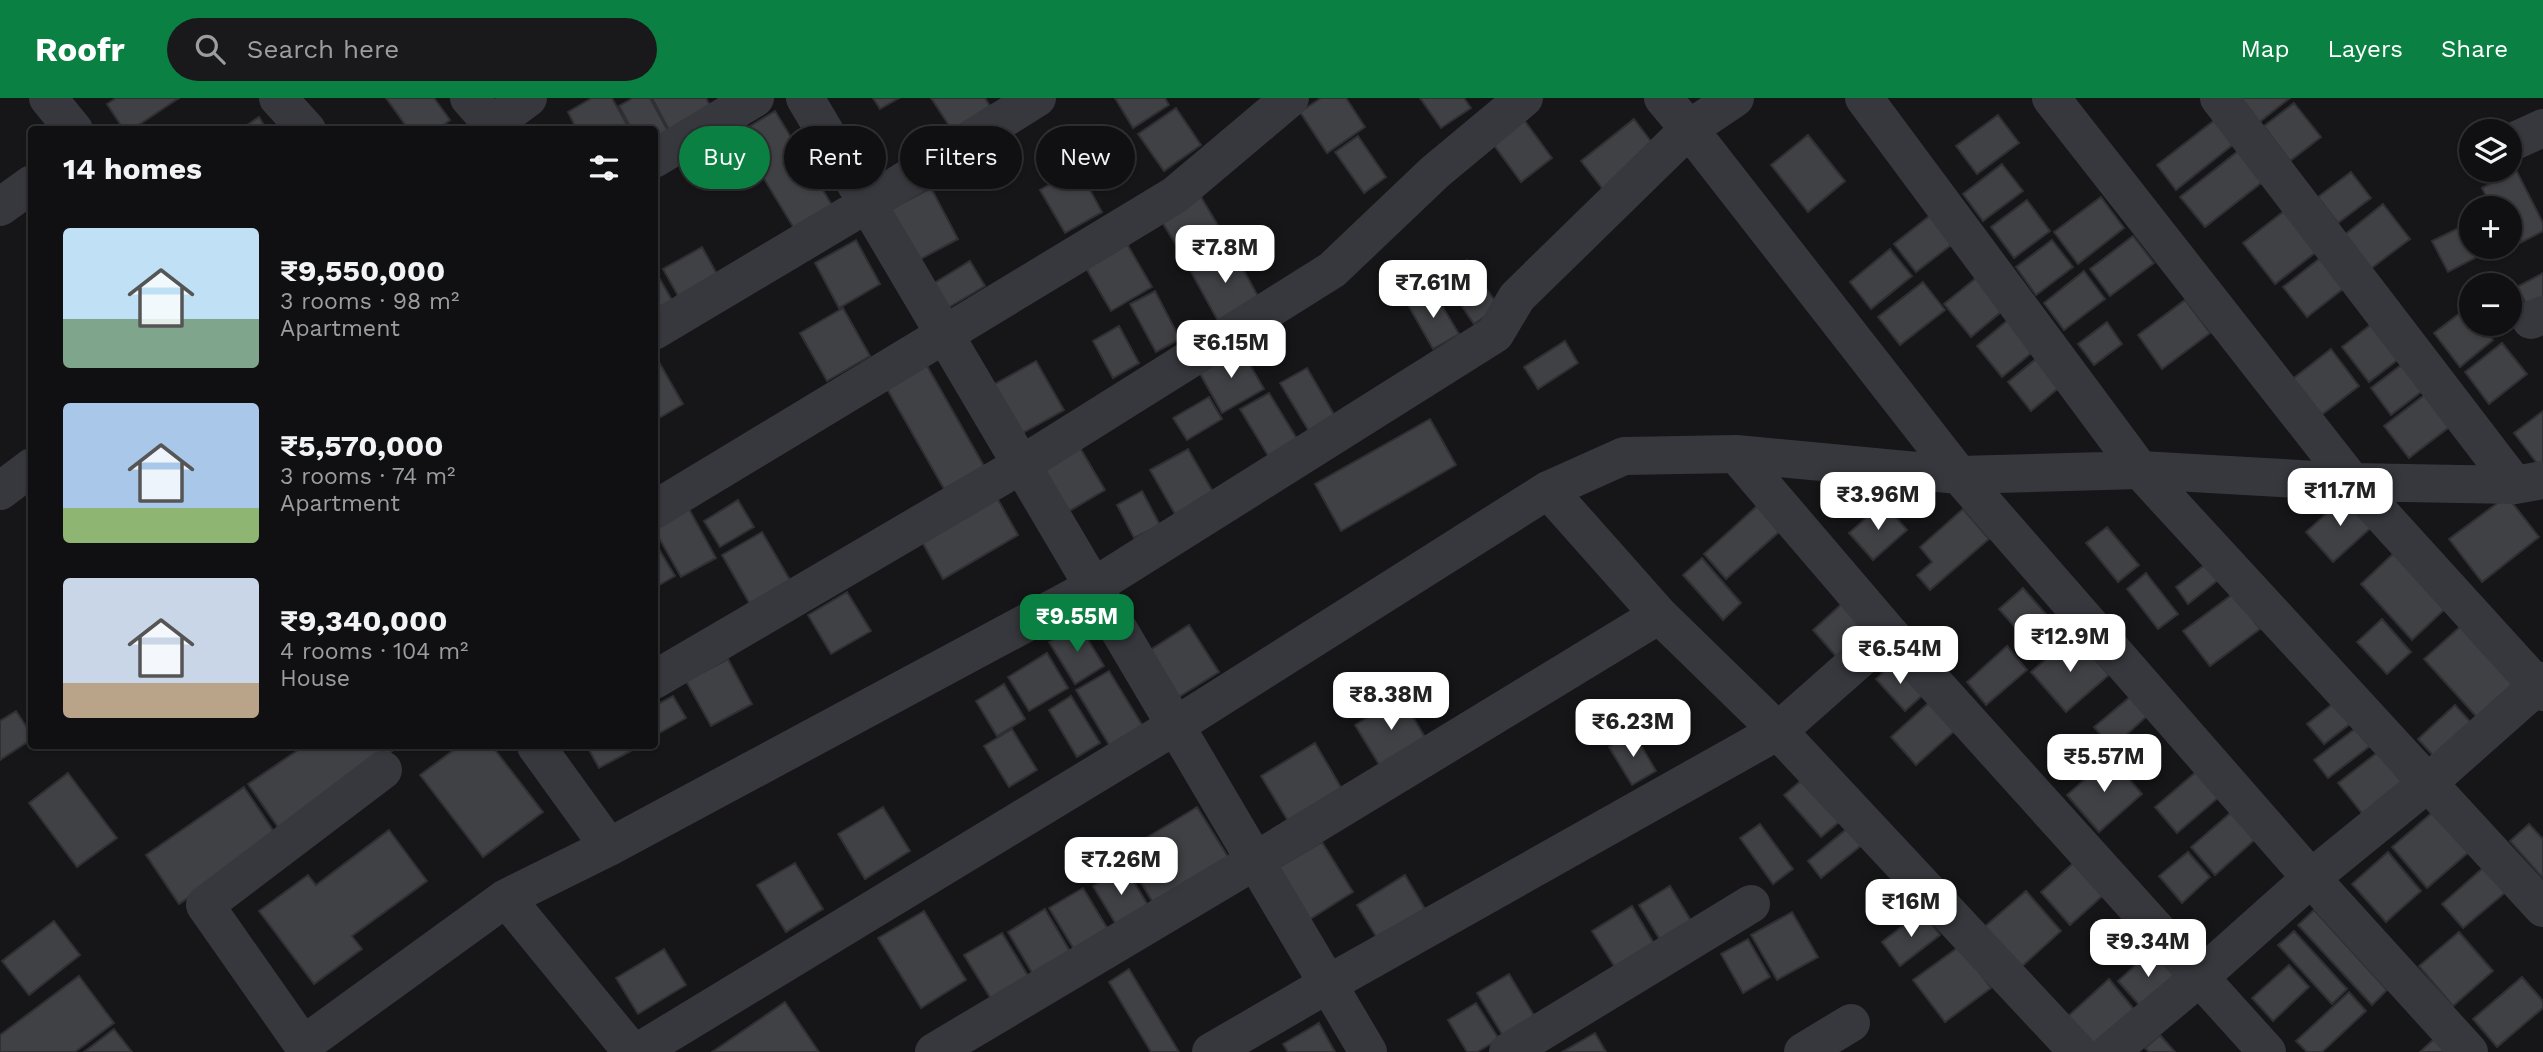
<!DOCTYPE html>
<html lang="en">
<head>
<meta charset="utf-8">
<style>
  :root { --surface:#101012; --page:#19191b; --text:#f1f3f6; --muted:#9c9d9f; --line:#303032; --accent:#0b8043 }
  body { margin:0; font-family:"Work Sans",sans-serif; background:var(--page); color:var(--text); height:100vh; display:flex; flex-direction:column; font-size:26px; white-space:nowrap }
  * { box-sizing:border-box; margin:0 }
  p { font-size:23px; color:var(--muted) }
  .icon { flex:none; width:38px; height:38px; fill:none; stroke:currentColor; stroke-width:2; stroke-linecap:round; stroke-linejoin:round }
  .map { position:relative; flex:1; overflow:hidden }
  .drawer { position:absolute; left:28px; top:28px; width:630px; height:623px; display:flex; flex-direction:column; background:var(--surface); border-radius:7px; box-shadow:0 2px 5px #0004,0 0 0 2px var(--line) }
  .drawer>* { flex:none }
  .guide { position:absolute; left:679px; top:28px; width:665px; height:63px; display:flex; gap:14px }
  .tools { position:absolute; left:2459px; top:21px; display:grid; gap:14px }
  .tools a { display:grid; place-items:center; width:63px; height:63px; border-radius:50%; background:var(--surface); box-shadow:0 2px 5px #0004,0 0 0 2px var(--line); font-size:35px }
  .price { position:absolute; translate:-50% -60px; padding:0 16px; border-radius:14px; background:#fff; color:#222; font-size:23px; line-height:46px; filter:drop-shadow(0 2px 4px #0008) }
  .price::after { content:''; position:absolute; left:50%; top:42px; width:21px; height:16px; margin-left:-10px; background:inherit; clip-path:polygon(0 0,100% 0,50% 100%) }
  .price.selected { background:var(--accent); color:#fff }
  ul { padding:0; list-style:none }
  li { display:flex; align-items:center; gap:21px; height:175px; padding:0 35px }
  li span { display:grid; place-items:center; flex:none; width:196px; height:140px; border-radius:7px; color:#555 }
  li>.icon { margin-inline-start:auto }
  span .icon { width:84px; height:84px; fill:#fffc; stroke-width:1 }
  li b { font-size:30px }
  h2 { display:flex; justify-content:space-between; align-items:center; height:84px; padding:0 35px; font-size:30px }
  .pill { padding:0 24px; border-radius:32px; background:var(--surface); box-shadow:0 2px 5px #0004,0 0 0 2px var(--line); font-size:24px; line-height:63px }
  .pill.selected { background:var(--accent); color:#fff }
  header { display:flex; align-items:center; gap:42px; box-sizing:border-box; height:98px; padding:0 35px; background:var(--accent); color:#fff }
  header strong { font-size:33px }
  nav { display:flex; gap:38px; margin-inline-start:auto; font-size:24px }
  .search { width:490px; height:63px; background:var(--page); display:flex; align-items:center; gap:18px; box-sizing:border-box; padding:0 24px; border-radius:38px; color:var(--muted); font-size:26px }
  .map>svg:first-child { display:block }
</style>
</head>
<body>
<header>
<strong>Roofr</strong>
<div class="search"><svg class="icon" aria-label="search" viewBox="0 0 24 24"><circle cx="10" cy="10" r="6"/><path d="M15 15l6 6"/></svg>Search here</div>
<nav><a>Map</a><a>Layers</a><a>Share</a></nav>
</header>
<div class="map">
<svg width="2543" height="954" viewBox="0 0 2543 954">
  <rect width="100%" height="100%" fill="#161618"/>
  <path fill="#404145" stroke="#303034" stroke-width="2" d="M116 0H179L131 32H124L107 6Z
    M386 0H434L450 22 437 32H409Z
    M592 0H612L630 32H577L568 14Z
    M633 0H650L668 33 654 40V32H632L619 8Z
    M652 0H706L712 11 670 34Z
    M873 0H899L880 11Z
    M931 0H985L990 8 952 32Z
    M1115 0H1165L1169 7 1133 30Z
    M1321 0H1346L1365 29 1327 55 1300 14Z
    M1420 0H1464L1471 10 1441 30Z
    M2238 0H2290L2257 26Z
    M2294 5 2321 39 2290 63 2264 28Z
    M1176 10 1201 47 1164 73 1138 36Z
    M775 13 833 109 795 132 737 36Z
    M1519 15 1552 60 1521 84 1488 39Z
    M1998 17 2019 45 1977 76 1956 48Z
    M259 19 267 32H240Z
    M1634 21 1659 54 1606 95 1581 63Z
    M2216 21 2235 45 2176 92 2157 67Z
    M1808 37 1845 83 1808 114 1771 67Z
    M1358 38 1386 79 1364 95 1335 54Z
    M2242 50 2265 82 2205 129 2180 99Z
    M2002 66 2023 93 1983 123 1963 96Z
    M1078 70 1102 114 1065 135 1040 92Z
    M2516 72 2543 125V133L2512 149 2510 144V110H2492L2482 90Z
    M2351 74 2371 100 2338 125 2318 99Z
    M931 90 958 141 917 163 889 112Z
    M1198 94 1228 144 1189 168 1159 119Z
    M2101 99 2124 130 2078 166 2054 134Z
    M2027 102 2050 133 2014 160 1991 129Z
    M2383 106 2410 141 2369 172 2343 138Z
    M2288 110 2320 151 2275 186 2243 145Z
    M1932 116 1955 144 1916 174 1894 146Z
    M2471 124V149H2496L2448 174 2432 143Z
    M2133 138 2154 165 2110 198 2090 171Z
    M856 142 880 186 839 210 815 165Z
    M2052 142 2073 169 2036 197 2016 169Z
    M1127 146 1152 189 1111 213 1086 170Z
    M702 149 717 176 678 198 663 171Z
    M1232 151 1259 200 1218 223 1191 174Z
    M1890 151 1912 178 1871 211 1850 184Z
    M2324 157 2348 187 2307 219 2283 189Z
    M1467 162 1499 209 1474 226 1442 179Z
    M970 163 985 188 946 211 931 187Z
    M654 171 672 202 654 212Z
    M2084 173 2105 201 2064 232 2044 205Z
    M2543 175V204L2529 211 2517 189Z
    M1981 176 2007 209 1971 239 1944 206Z
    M1923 184 1945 212 1900 247 1878 219Z
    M1155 193 1180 241 1156 254 1130 206Z
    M1433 193 1459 236 1433 251 1408 207Z
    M2185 202 2210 235 2162 271 2138 237Z
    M2468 209 2471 213V226H2481L2493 242 2460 269 2434 235Z
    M843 210 870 258 827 283 800 235Z
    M2014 217 2039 249 2002 279 1977 248Z
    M2377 222 2404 257 2369 284 2342 249Z
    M2107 224 2122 246 2094 267 2078 246Z
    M1119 228 1139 265 1113 280 1093 243Z
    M1565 243 1578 265 1538 291 1524 269Z
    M2502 245 2527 276 2489 306 2465 274Z
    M1239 248 1264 291 1222 315 1198 272Z
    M2331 251 2359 288 2311 325 2282 289Z
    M2044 254 2067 283 2031 313 2008 284Z
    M656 259 683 306 654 323V260Z
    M1036 263 1064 312 1021 336 993 287Z
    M2405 264 2425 291 2391 317 2371 290Z
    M926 266 984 368 944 391 886 289Z
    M1307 270 1336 320 1310 335 1280 285Z
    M1269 295 1299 344 1270 361 1240 311Z
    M2427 295 2452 327 2409 360 2384 328Z
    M1209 299 1222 321 1187 342 1173 320Z
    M2543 313V371L2542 372 2514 335Z
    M1430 321 1456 367 1341 433 1315 386Z
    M1076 343 1105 392 1061 418 1032 368Z
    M1188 351 1213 394 1175 416 1150 372Z
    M992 391 1018 437 943 481 917 435Z
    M1142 393 1160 427 1134 440 1117 407Z
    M2347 397 2374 427 2333 464 2306 434Z
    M2507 398 2539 439 2482 484 2449 441Z
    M738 402 754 429 720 449 704 423Z
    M1883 405 1907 432 1873 462 1849 435Z
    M1757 408 1779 434 1726 481 1704 456Z
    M689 411 716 460 681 479 654 431Z
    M1963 411 1989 441 1930 492 1917 477 1932 464 1920 449Z
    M2107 429 2139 467 2118 484 2086 445Z
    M762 434 790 482 750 506 722 457Z
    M654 443 675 478 654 490Z
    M2394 455 2445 511 2412 542 2361 486Z
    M1702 460 1741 505 1723 522 1683 477Z
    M2211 462 2223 478 2188 506 2176 489Z
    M2146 475 2178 516 2158 531 2127 491Z
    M2023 490 2052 523 2028 544 1999 511Z
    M847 494 871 533 831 556 808 517Z
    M2233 496 2260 531 2210 568 2183 533Z
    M1846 502 1876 536 1842 565 1813 532Z
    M2382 521 2411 554 2387 576 2357 544Z
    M1079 527 1104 568 1075 586 1049 544Z
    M1189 527 1219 574 1174 602 1144 556Z
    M2461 528 2520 594 2484 627 2424 561Z
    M2074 537 2109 577 2066 614 2031 574Z
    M2007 548 2027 572 1986 607 1967 584Z
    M1047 555 1068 590 1029 613 1008 579Z
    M728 561 752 606 711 628 686 583Z
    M1895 563 1924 596 1905 613 1876 581Z
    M1109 573 1144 630 1111 650 1076 592Z
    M1004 586 1025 621 997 638 976 603Z
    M673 598 686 620 654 638V608Z
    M1071 598 1100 645 1077 659 1049 612Z
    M1401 599 1426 641 1380 668 1355 627Z
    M2130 599 2147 618 2112 650 2094 629Z
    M1934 600 1959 629 1916 667 1891 639Z
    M2339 601 2355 622 2324 646 2307 626Z
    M2455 607 2476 630 2439 664 2418 641Z
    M16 613 32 637V641L0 662V623Z
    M2360 627 2374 645 2328 680 2314 662Z
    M1012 631 1037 672 1009 689 984 648Z
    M1633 634 1656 673 1632 687 1609 649Z
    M1315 645 1342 691 1288 723 1261 678Z
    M304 648H387L392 653 280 732 248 686Z
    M459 648H492L543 714 483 759 420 677Z
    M587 648H640L599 670Z
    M2378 654 2405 688 2365 719 2338 685Z
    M2110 659 2142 696 2099 734 2067 697Z
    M2196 674 2218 700 2177 735 2155 709Z
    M68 675 117 740 77 769 29 705Z
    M1803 681 1839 724 1821 739 1784 697Z
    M244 689 277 738 179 806 146 757Z
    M883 709 910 753 865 781 838 736Z
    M1197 709 1230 762 1155 808 1123 754Z
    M2235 711 2259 738 2215 777 2191 749Z
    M2434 713 2469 754 2427 790 2392 749Z
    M1760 726 1793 771 1773 786 1740 740Z
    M2529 726 2543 741V780L2510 743Z
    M1849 729 1863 746 1821 780 1808 763Z
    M389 732 427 783 352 838 362 851 314 886 259 813 308 777 316 787Z
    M1322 744 1353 794 1307 823 1276 771Z
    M2188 754 2210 779 2182 805 2159 778Z
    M2388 754 2421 793 2386 824 2352 786Z
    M2079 760 2108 793 2070 827 2041 794Z
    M795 765 823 811 786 834 757 787Z
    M1125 769 1149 809 1117 828 1093 788Z
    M2484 769 2506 794 2463 830 2442 806Z
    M1405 777 1425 811 1377 840 1357 807Z
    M1670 788 1693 826 1662 845 1639 807Z
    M1083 790 1109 833 1075 853 1049 810Z
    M2026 793 2061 833 2019 871 1983 830Z
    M1632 808 1655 847 1616 871 1592 833Z
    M1045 811 1071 855 1034 878 1008 834Z
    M2314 812 2387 892 2372 907 2298 827Z
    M924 813 966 882 921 910 878 840Z
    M1922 813 1940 837 1900 868 1882 844Z
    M1792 814 1818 859 1777 882 1751 837Z
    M54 823 80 857 29 897 2 863Z
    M2294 833 2347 891 2332 906 2278 847Z
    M2459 834 2493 873 2453 908 2419 868Z
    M1002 835 1030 881 993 904 964 857Z
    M1748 841 1770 879 1743 895 1721 856Z
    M1960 848 1991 890 1945 924 1913 882Z
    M664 851 686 887 638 916 616 880Z
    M2153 851 2177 879 2142 910 2118 883Z
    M2289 867 2309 889 2273 923 2252 900Z
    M1129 871 1179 954H1151L1109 884Z
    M1509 876 1535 919 1503 938 1477 895Z
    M79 878 114 925 75 954H0V937Z
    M2522 879 2543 903V910L2497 949 2473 921Z
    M2109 881 2138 916 2095 954 2066 920Z
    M2349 894 2366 913 2322 954H2307L2296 943Z
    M785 904 819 954H712Z
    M1476 905 1499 941 1477 954H1467L1448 922Z
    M1319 925 1335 954H1288L1283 946Z
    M114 931 132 954H84Z
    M1595 935 1606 954H1562Z
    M2160 937 2175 954H2149L2145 950Z
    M2434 941 2446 954H2420Z"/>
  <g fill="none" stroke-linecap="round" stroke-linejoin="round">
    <path stroke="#37383d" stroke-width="38" d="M48 0 74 32
      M278 0 307 32
      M469 0 492 26
      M805 0 1368 954
      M1735 0 1689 31 1959 377 2311 780 2469 954
      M1864 0 2140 372 2543 810
      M2051 0 2352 384 2543 594
      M2219 0 2515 387
      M485 32 528 0
      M2510 45 2543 30
      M654 61 755 0
      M0 109 32 86
      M2531 222 2543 217
      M654 233 867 106 1037 0
      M1736 356 1889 535 2267 954
      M1548 392 1659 517 1778 633 2078 954
      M0 393 32 369
      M654 412 1175 97 1290 0
      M654 582 1021 367 1332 172 1435 74 1524 0
      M536 648 609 749
      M506 800 632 954
      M303 947 506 800 609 749 1093 489 1495 236 1517 199 1689 31 1663 0
      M308 954 205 807 383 672
      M638 954 1175 628 1548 392 1624 358 1736 356 1959 377 2140 372 2352 384 2515 387 2543 382
      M934 954 1255 763 1659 517
      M1211 954 1328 886 1778 633 1889 535
      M1508 954 1751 806
      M1803 954 1851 925
      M2110 954 2200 879 2311 780 2429 684 2543 583"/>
  </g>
</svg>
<div class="tools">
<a><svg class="icon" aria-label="layers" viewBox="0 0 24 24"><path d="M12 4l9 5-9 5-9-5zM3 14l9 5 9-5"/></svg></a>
<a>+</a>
<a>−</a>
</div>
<b class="price" style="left:1225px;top:187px">₹7.8M</b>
<b class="price" style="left:1433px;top:222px">₹7.61M</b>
<b class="price" style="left:1231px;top:282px">₹6.15M</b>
<b class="price" style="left:2340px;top:430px">₹11.7M</b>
<b class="price" style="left:1878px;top:434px">₹3.96M</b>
<b class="price selected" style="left:1077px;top:556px">₹9.55M</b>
<b class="price" style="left:2070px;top:576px">₹12.9M</b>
<b class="price" style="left:1900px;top:588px">₹6.54M</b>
<b class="price" style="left:1391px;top:634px">₹8.38M</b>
<b class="price" style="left:1633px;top:661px">₹6.23M</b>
<b class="price" style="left:2104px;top:696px">₹5.57M</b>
<b class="price" style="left:1121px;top:799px">₹7.26M</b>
<b class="price" style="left:1911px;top:841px">₹16M</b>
<b class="price" style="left:2148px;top:881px">₹9.34M</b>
<div class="guide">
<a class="pill selected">Buy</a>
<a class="pill">Rent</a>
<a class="pill">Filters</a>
<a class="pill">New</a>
</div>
<section class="drawer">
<h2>14 homes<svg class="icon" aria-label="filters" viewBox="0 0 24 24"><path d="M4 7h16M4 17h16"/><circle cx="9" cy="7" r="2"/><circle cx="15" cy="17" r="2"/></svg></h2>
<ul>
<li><span style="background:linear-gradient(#bfe0f5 65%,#7fa58c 0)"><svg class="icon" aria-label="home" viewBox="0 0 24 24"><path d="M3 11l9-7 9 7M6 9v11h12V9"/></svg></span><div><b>₹9,550,000</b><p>3 rooms · 98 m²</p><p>Apartment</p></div></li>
<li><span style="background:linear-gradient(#a9c7e8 75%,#8fb573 0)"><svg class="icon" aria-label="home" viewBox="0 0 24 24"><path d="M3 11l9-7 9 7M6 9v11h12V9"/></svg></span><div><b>₹5,570,000</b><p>3 rooms · 74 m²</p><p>Apartment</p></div></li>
<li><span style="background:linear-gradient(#c9d6e8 75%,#b9a48a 0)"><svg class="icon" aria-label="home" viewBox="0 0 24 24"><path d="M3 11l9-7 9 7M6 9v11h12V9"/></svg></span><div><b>₹9,340,000</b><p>4 rooms · 104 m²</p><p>House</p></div></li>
</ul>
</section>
</div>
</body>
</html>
